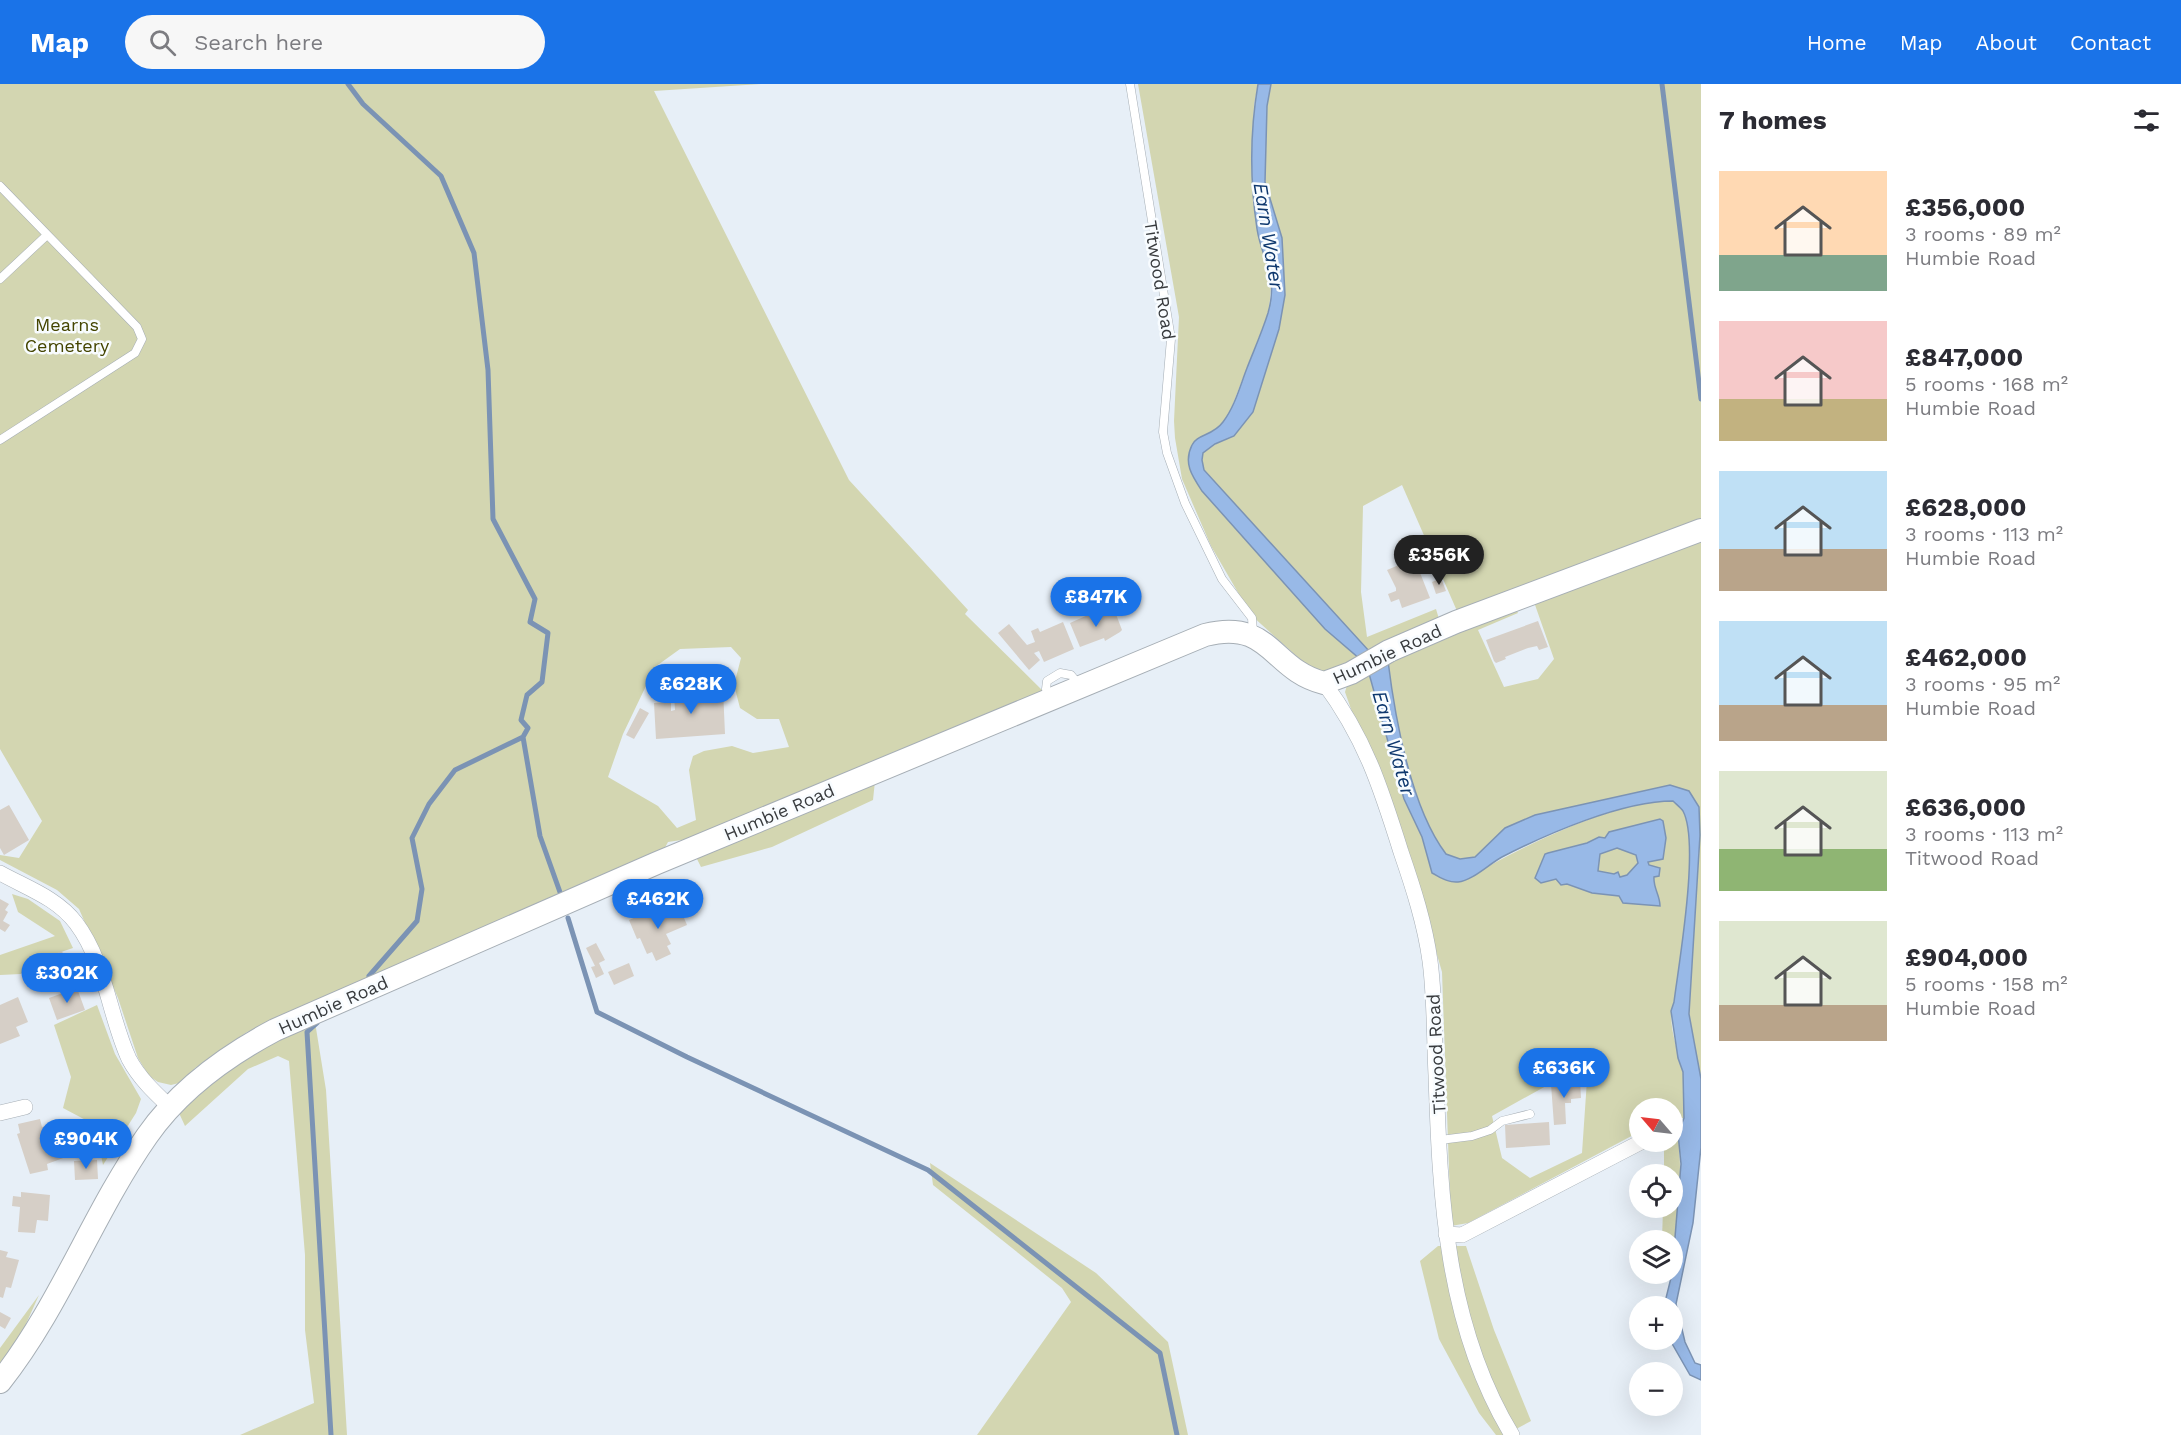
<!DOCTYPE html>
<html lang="en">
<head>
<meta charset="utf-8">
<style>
  :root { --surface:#fff; --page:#f7f7f7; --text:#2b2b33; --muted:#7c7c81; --accent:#1a73e8 }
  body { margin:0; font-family:"Work Sans",sans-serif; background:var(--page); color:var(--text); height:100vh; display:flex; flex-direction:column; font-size:22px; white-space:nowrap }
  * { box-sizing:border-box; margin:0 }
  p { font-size:20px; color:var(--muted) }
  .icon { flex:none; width:33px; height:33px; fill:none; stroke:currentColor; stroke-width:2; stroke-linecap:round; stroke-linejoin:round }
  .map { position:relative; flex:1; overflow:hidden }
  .sheet { display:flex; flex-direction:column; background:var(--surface); width:480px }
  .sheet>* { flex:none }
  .needle { width:39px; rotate:298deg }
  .buttons { position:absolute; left:1629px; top:1014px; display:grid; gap:12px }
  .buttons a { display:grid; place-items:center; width:54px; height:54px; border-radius:50%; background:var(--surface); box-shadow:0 6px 24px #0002; font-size:30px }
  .price { position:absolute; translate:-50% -51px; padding:0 14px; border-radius:21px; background:var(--accent); color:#fff; font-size:20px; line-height:39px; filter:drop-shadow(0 2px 3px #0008) }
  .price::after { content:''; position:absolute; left:50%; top:36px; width:18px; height:14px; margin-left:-9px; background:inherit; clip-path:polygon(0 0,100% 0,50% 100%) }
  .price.on { background:#222; color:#fff }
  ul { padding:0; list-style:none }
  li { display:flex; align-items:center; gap:18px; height:150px; padding:0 18px }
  li span { display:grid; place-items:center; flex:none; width:168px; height:120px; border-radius:0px; color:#555 }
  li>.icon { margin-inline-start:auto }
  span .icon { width:72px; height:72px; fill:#fffc; stroke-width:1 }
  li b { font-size:26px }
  h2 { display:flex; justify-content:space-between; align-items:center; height:72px; padding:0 18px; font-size:26px }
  header { display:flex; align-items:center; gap:36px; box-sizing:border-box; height:84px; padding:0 30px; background:var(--accent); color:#fff }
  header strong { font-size:28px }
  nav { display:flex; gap:33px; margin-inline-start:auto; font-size:21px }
  .search { width:420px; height:54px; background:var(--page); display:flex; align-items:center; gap:15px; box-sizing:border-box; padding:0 21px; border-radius:33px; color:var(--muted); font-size:22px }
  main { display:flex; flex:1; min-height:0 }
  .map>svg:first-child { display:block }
</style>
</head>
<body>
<header>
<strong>Map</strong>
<div class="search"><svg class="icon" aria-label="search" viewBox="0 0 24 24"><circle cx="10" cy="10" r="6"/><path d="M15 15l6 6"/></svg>Search here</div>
<nav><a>Home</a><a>Map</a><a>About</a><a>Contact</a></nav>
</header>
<main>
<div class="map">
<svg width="1701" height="1351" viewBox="0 0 1701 1351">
  <rect width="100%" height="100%" fill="#e7eff7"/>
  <path fill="#d3d6b1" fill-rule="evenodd" d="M0 0H761L654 7 849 396 968 526 965 530 1045 609 702 753 668 758 661 771 247 948 195 984 183 998 171 1001 158 998 149 992 138 974 118 914 79 825 57 806 0 776V771L19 774 42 737 0 665ZM731 563 741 574 734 601 740 624 757 635H779L789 663 753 669 732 662 704 667 693 672 689 686 696 736 677 744 658 722 608 693 623 650 655 583 680 565Z
    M1138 0H1258L1254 21 1252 88 1257 147 1272 191 1269 227 1229 330 1217 347 1197 355 1188 377 1325 545 1360 575 1327 588 1312 586 1251 531 1211 462 1182 395 1175 354 1174 337 1179 233Z
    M1271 0H1701V436L1457 527 1402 401 1363 422 1361 508 1367 553 1436 525 1439 535 1370 568 1204 386 1202 376 1203 369 1216 360 1234 352 1253 328 1282 154 1265 98 1267 22Z
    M1701 455V995L1689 930 1700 751 1699 723 1670 701 1505 744 1475 773 1460 775 1446 770C1411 724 1395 634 1388 577L1516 525 1518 529 1478 546 1504 603 1538 595 1554 575 1534 518Z
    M1368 586 1404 715 1422 753 1432 789 1461 798C1515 766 1610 717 1673 717 1676 720 1681 724 1683 727 1700 759 1679 878 1674 918 1666 939 1678 965 1683 987 1686 1001 1684 1019 1684 1034L1673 1035 1672 1024H1640L1639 1048 1468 1139 1451 1142 1442 888 1433 857 1345 608 1348 598ZM1564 992 1587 996 1582 1069 1530 1094 1502 1074 1492 1032Z
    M875 697 873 716 772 763 701 783 696 773Z
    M12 810 28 815 60 837 73 864 37 876 21 890 0 891V871L55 852 18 828Z
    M97 921 115 970 141 1015 136 1029 103 1081 95 1041 63 1024 71 993 54 941Z
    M315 938 326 1006 347 1351H240L314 1319 305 1246V1171L289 977 278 972 248 985 185 1042 179 1029C222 991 260 958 315 938Z
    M1673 1049H1678C1682 1092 1681 1137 1673 1180L1672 1156H1662L1663 1124H1672V1090H1664V1058H1672Z
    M930 1079 1096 1189 1168 1258 1188 1351H977L1071 1218 1062 1204 933 1101Z
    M1438 1162H1466L1494 1246 1531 1337 1505 1351H1496L1479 1329 1439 1255 1420 1177Z
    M39 1211 17 1260 0 1283V1264Z"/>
  <path fill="#98b9e7" stroke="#7b93b4" stroke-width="1.5" fill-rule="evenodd" d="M1258 0H1271L1267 22 1265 98 1282 154 1285 211 1279 245 1253 328 1234 352 1215 360 1203 369 1202 376 1204 386 1370 568 1360 575 1325 545 1202 407C1192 392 1183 379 1192 361 1197 350 1213 352 1223 338 1235 322 1240 302 1247 284 1254 266 1262 248 1268 229 1279 191 1262 177 1257 145 1250 98 1250 47 1258 0Z
    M1388 577C1395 634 1411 724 1446 770L1460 775 1475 773 1505 744 1535 731 1670 701 1689 707 1699 723 1700 751 1689 930 1701 995V1063L1693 1139 1676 1220 1685 1258 1695 1279 1701 1281V1296L1690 1291 1670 1256H1672V1222H1664L1672 1190 1681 1080 1678 1049 1684 1034 1683 988 1678 974 1671 927 1674 918C1679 878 1700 759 1683 727 1681 724 1676 720 1673 717 1622 717 1547 750 1502 773 1489 780 1472 797 1458 798 1448 799 1440 793 1432 789L1422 753 1404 715 1368 586Z
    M1660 735 1663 737 1666 754 1663 775 1648 778 1649 781 1660 784 1659 792 1654 793C1653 804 1660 811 1660 822L1623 819 1619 812 1592 809 1567 800 1561 801 1556 795 1541 799 1535 794 1545 770 1548 769 1587 759 1599 753 1605 754 1609 748ZM1617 764 1636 771 1638 779 1627 791 1620 793 1618 788 1614 790 1598 787 1600 770Z"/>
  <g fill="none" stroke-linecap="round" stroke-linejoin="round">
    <path stroke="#7b93b4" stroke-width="5" d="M348 0 363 20 441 92 474 169 488 286 493 435 535 515 530 538 548 549 542 598 527 611 521 636 528 644 523 653 455 686 429 720 412 754 422 805 417 837 369 892
      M1662 0 1701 315
      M523 653 540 752 561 811
      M568 834 597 928 687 973 928 1086 1160 1269 1177 1351
      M317 939 307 948 331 1351"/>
  </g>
  <path fill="#d6cfc7" d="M1413 452 1419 468 1413 471 1430 514 1402 524 1399 515 1391 518 1388 510 1396 507V504L1387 486 1406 478 1398 457Z
    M1441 494 1446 507 1436 510 1432 498Z
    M1114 525 1122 546 1120 548 1105 557 1104 554 1080 563 1070 539 1090 530 1092 534Z
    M1538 537 1548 563 1539 566 1537 562 1528 564 1505 573 1506 575 1496 579 1494 577 1486 556Z
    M1063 538 1074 565 1044 578 1039 567 1034 569 1040 576 1029 586 998 549 1009 540 1027 561 1035 558 1031 547 1038 544 1040 548Z
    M723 605 725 650 656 655 654 619 671 618V627L675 626 674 610Z
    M640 624 649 629 634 655 626 651Z
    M9 721 29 756 4 771 0 764V726Z
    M0 815 9 820 5 826 8 828 3 837 10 841 5 848 0 845Z
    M679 822 687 841 666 850 671 860 667 862 671 870 656 877 652 868 647 870 640 854 637 855 629 836 657 824 659 830Z
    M596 859 605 876 599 879 604 890 596 894 591 883 595 882 586 864Z
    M62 867 67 882 52 888 47 873Z
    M629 879 634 892 614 901 608 888Z
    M77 904 85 926 57 936 49 914Z
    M18 913 28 938 16 943 20 952 0 960V921Z
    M1580 996 1581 1014 1571 1015V1019H1565L1566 1040 1554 1041 1551 1000Z
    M40 1035 42 1043 59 1039 62 1057 56 1058 58 1066 64 1064 66 1073 47 1080 48 1086 30 1090 17 1050 20 1049 18 1040Z
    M1549 1038 1550 1061 1506 1064 1505 1041Z
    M97 1076 98 1095 75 1096 74 1077Z
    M21 1108 50 1111 48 1137 37 1136 35 1149 18 1148 20 1123 12 1122 13 1112 21 1113Z
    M0 1166 8 1168 6 1173 19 1176 11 1204 6 1203 3 1214 0 1213Z
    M0 1228 11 1234 5 1245 0 1242Z"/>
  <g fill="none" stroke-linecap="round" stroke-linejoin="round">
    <g stroke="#a6aeb5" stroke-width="9">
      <path id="lane" d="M1130 0 1171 255 1163 348 1167 369 1185 419 1222 495 1252 534 1253 549
        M0 102 137 243 142 255 135 269 0 356
        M0 195 47 151
        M1049 613 1046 605 1047 597 1060 589 1071 591 1080 602
        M1440 1056 1472 1052 1490 1046 1502 1037 1530 1030"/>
    </g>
    <g stroke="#a6aeb5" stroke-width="16">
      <path id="street" d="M1324 599C1365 654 1381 704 1401 768 1413 803 1425 840 1430 877 1435 915 1434 953 1436 991 1440 1115 1446 1242 1512 1351
        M0 789C27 804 57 814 76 839 106 879 109 932 129 975 139 994 155 1009 170 1023
        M0 1029 25 1023
        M1446 1150 1462 1151 1641 1058"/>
    </g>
    <g stroke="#a6aeb5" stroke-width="24">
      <path id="secondary" d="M0 1298C60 1222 92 1131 147 1052 179 1006 226 972 275 946L657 779 1205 551C1271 534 1271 586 1324 599L1351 589 1389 567 1456 538 1701 446"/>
    </g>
    <use href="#lane" stroke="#fff" stroke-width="8"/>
    <use href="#street" stroke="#fff" stroke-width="15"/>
    <use href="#secondary" stroke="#fff" stroke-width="22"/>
  </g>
  <g text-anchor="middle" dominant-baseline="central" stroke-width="5" stroke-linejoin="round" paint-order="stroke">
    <g font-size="18" fill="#383b3e" stroke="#f8fcff">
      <text transform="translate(1160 196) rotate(81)">Titwood Road</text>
      <text transform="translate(1387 570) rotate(-25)">Humbie Road</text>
      <text transform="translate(779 728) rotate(-23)">Humbie Road</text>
      <text transform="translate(333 921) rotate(-24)">Humbie Road</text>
      <text transform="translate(1436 970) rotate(-93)">Titwood Road</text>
    </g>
    <g font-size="18" fill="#444500" stroke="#f8fcff">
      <text x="67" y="240">Mearns<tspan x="67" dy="21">Cemetery</tspan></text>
    </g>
    <g font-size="20" font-style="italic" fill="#0e386e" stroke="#f8fcff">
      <text transform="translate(1269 152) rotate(81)">Earn Water</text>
      <text transform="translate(1394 659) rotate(74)">Earn Water</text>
    </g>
  </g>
</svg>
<div class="buttons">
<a><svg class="needle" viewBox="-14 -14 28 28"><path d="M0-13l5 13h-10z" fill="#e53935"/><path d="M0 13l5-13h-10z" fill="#7c7c81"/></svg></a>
<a><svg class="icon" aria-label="locate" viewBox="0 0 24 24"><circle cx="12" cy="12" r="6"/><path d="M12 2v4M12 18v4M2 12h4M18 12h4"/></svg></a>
<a><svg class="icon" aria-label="layers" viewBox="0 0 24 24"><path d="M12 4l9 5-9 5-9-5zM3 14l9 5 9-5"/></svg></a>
<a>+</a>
<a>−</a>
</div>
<b class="price on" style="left:1439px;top:502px">£356K</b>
<b class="price" style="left:1096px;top:544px">£847K</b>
<b class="price" style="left:691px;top:631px">£628K</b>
<b class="price" style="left:658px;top:846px">£462K</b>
<b class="price" style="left:67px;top:920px">£302K</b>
<b class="price" style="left:1564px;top:1015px">£636K</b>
<b class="price" style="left:86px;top:1086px">£904K</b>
</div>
<section class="sheet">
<h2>7 homes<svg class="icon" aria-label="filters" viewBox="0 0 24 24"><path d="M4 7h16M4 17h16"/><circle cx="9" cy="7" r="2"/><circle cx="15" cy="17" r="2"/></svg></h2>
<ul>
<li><span style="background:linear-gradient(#ffd9b3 70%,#7fa58c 0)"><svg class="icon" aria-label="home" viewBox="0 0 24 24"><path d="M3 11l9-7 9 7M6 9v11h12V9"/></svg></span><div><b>£356,000</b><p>3 rooms · 89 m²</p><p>Humbie Road</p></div></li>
<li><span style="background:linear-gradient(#f6c9c9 65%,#c2b280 0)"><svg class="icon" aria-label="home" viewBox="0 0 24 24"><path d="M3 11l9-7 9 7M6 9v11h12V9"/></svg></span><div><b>£847,000</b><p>5 rooms · 168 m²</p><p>Humbie Road</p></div></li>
<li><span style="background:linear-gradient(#bfe0f5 65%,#b9a48a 0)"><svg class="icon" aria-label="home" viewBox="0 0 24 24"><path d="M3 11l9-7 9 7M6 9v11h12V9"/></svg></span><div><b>£628,000</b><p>3 rooms · 113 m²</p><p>Humbie Road</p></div></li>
<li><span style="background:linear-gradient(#bfe0f5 70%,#b9a48a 0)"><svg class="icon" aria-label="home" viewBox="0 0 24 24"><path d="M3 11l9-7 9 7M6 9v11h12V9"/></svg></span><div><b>£462,000</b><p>3 rooms · 95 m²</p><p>Humbie Road</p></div></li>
<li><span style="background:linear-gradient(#dfe7d0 65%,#8fb573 0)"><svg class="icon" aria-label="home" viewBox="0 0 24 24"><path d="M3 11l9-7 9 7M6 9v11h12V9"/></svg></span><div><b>£636,000</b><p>3 rooms · 113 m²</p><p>Titwood Road</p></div></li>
<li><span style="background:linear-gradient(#dfe7d0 70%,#b9a48a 0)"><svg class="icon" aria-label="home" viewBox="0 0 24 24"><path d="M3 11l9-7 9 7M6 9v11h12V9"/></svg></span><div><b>£904,000</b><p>5 rooms · 158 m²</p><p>Humbie Road</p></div></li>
</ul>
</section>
</main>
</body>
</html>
